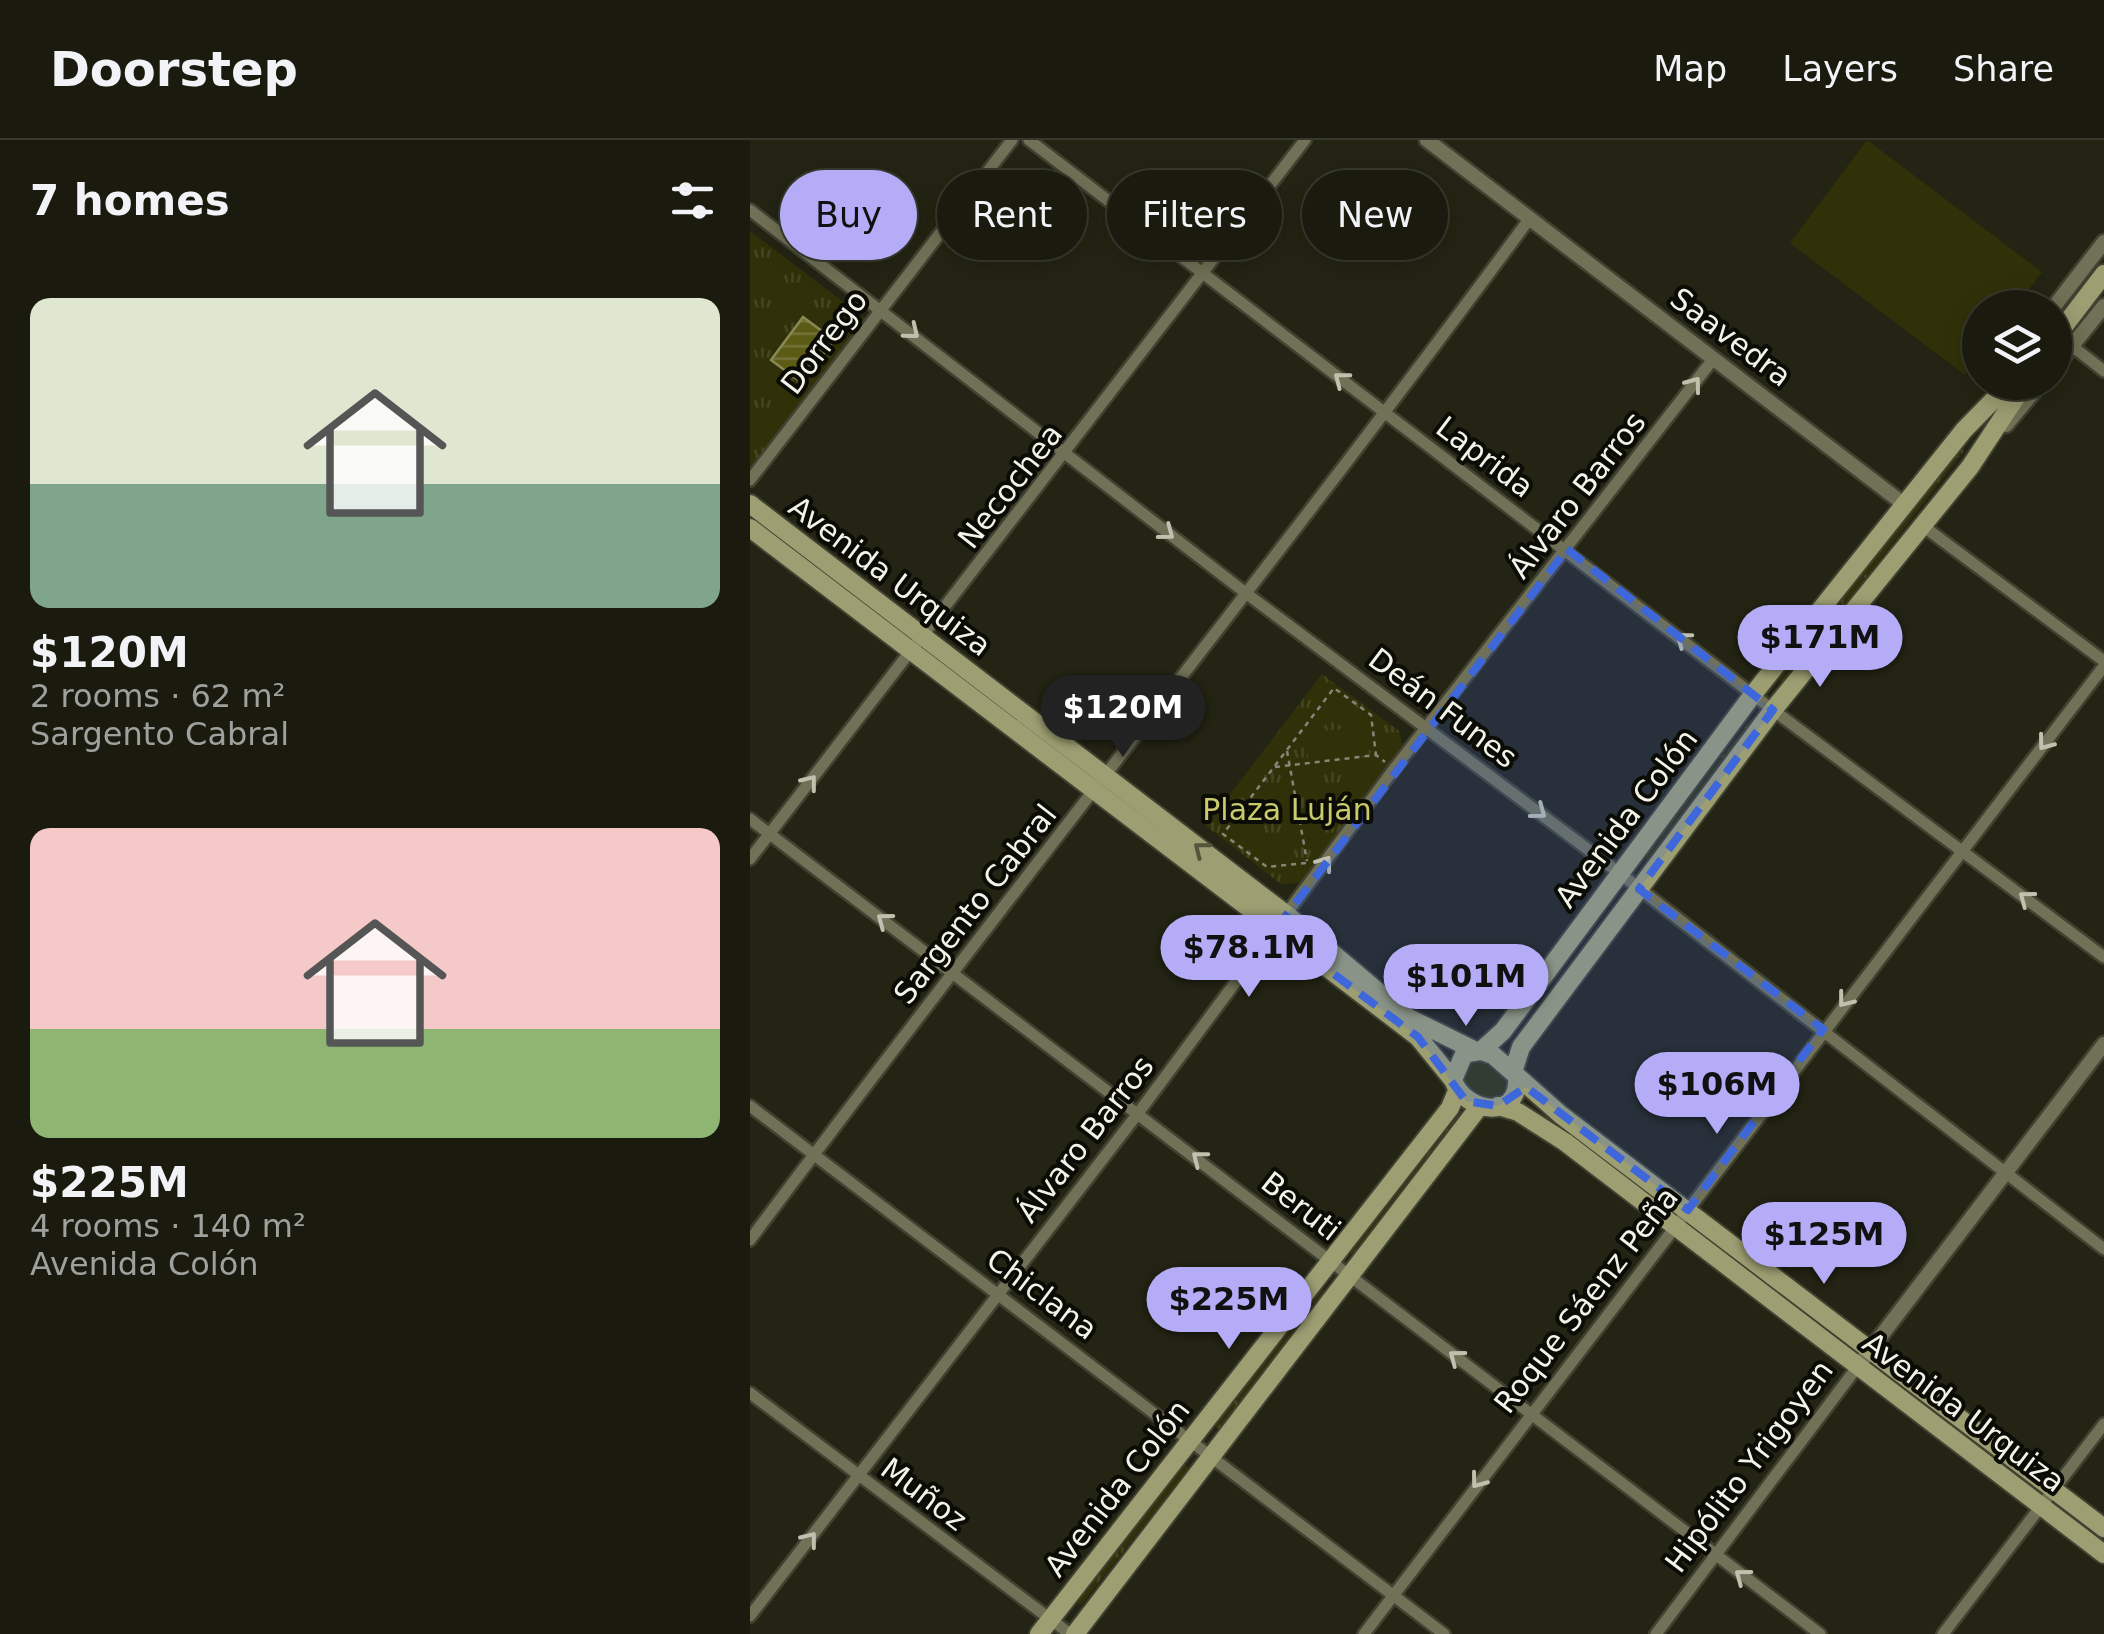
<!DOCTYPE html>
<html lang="en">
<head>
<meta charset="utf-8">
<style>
  :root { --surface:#1a1b0e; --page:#27281c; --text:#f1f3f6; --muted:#9fa19e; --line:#38392e; --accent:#b5acf8 }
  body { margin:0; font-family:"DejaVu Sans",sans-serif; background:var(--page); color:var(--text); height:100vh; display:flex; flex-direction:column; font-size:38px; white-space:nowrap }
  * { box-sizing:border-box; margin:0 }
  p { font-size:32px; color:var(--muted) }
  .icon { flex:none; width:55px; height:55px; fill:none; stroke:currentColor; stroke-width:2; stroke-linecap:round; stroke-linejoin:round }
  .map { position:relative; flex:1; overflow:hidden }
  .details { display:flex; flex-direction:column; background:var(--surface); width:750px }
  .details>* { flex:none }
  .guide { position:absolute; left:30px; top:30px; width:950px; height:90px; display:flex; gap:20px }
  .controls { position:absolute; left:1212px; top:150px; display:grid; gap:20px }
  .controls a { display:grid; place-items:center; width:110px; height:110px; border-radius:50%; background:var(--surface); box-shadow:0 5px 25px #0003,0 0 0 2px var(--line); font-size:50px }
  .price { position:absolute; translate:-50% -85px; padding:0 22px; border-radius:35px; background:var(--accent); color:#111; font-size:32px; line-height:65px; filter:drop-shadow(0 2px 5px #0008) }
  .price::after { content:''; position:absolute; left:50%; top:60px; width:30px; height:22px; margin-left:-15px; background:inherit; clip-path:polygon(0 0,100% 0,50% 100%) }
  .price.active { background:#222; color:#fff }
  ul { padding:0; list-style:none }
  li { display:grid; align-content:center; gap:20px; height:530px; padding:0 30px }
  li span { display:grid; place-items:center; height:310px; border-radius:20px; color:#555 }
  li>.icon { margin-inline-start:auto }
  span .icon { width:180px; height:180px; fill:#fffc; stroke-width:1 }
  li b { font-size:42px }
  h2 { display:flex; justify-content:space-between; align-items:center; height:120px; padding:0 30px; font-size:42px }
  .chip { padding:0 35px; border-radius:45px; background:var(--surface); box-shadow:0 5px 25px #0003,0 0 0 2px var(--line); font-size:35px; line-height:90px }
  .chip.active { background:var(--accent); color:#111 }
  header { display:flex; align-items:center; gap:60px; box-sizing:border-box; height:140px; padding:0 50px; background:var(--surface); border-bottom:2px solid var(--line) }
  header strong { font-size:48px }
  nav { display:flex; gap:55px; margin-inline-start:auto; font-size:35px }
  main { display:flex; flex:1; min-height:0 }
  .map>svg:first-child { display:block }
</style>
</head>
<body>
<header>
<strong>Doorstep</strong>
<nav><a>Map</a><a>Layers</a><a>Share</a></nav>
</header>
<main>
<section class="details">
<h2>7 homes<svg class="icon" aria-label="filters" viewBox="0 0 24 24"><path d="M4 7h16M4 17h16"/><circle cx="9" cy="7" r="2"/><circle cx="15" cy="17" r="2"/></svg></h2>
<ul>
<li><span style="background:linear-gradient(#dfe7d0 60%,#7fa58c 0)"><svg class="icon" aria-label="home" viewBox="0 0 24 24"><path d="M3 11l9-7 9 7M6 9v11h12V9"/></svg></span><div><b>$120M</b><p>2 rooms · 62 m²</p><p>Sargento Cabral</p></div></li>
<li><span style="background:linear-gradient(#f6c9c9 65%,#8fb573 0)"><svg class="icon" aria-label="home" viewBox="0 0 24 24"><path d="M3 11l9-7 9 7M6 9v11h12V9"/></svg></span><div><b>$225M</b><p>4 rooms · 140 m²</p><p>Avenida Colón</p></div></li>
</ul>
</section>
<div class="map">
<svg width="1354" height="1494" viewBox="0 0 1354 1494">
  <defs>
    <pattern id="grass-tufts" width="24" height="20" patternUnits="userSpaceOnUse" patternTransform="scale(2.5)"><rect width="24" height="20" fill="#313109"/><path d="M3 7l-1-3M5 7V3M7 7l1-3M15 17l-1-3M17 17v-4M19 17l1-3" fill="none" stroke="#454521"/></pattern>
    <pattern id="water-rules" width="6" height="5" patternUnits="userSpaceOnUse" patternTransform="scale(2.5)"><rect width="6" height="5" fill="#5c5b16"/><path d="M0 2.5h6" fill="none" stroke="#747338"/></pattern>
  </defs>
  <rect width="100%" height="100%" fill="#232413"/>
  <path fill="url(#grass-tufts)" d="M0 91 121 183 0 343Z
    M1210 307 1214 311 1034 543 1029 540Z
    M572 534 649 591 652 605 550 743 531 744 456 686Z
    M1001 579 1005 582 897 720 893 716Z
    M731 919 756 937V951L750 960 737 962 712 941 713 927Z
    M706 975 711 978 603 1116 599 1112Z
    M573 1149 577 1152 470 1290 465 1286Z
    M434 1324 439 1328 331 1465 327 1462Z"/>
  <path fill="#313109" d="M1117 0 1292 132 1266 167 1230 168V215L1215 235 1040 103Z
    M616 586 619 615 559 622 555 593Z"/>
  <path fill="url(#water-rules)" stroke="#898955" stroke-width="2.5" d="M53 177 84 200 52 243 21 220Z"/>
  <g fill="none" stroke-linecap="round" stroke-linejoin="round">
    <g stroke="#404131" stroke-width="16">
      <path id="minor" d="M279 0 1023 570 1354 817
        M0 70 497 454 868 732 1354 1109
        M1322 206 1354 231
        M0 340 262 0
        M1173 386 1354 521
        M0 679 1070 1494
        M0 719 555 0
        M0 966 694 1494
        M0 1100C256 756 526 423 780 78
        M0 1253 320 1494
        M0 1476 389 972 644 629 964 218
        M614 1494 1354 526
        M906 1494 1108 1226
        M1193 1494 1354 1284"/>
    </g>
    <g stroke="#404131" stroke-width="19">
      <path id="tertiary" d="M677 0 1155 365
        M1303 168 1354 102
        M1305 227 1354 166
        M1256 285 1292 242
        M1108 1226 1354 904"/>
    </g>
    <g stroke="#404131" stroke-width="22">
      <path id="secondary" d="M1305 198 1354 134
        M0 364 537 775 659 878 726 911
        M0 388 668 897 703 940
        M731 911 753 891 1004 553 1214 290 1261 242
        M763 932 771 907 1023 570 1220 327 1276 242
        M767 939C769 981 715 973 703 940L714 914 731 911 743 915 811 975 1354 1388
        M748 966 768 972 815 1002 1354 1414
        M289 1494 700 968 707 951
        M325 1494 729 967"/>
    </g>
    <path stroke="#858678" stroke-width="2.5" stroke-dasharray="5 5" stroke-linecap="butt" d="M537 611 557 721
      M525 627 626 615 635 622
      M556 723 517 727 473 694 584 548 621 575 626 615"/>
    <use href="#minor" stroke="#707156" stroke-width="11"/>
    <use href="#tertiary" stroke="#707156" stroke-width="14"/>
    <use href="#secondary" stroke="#9d9e72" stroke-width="18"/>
  </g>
  <defs><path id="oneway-chevron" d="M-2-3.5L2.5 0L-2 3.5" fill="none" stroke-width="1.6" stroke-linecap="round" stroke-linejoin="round" transform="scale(2.5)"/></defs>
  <g stroke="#bfc0ae">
    <use href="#oneway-chevron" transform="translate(162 192) rotate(39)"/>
    <use href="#oneway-chevron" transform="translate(591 239) rotate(-142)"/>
    <use href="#oneway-chevron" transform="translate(944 244) rotate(-53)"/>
    <use href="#oneway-chevron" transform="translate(417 393) rotate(37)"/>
    <use href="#oneway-chevron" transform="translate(933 499) rotate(-142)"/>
    <use href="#oneway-chevron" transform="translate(1295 603) rotate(127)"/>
    <use href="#oneway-chevron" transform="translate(60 642) rotate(-52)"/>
    <use href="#oneway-chevron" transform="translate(789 672) rotate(37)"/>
    <use href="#oneway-chevron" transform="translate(575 723) rotate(-54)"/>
    <use href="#oneway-chevron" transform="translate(1276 758) rotate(-143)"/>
    <use href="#oneway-chevron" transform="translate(134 780) rotate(-143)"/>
    <use href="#oneway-chevron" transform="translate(1095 860) rotate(128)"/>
    <use href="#oneway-chevron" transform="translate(449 1018) rotate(-142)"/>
    <use href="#oneway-chevron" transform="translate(706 1217) rotate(-143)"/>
    <use href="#oneway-chevron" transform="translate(728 1341) rotate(127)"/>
    <use href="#oneway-chevron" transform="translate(60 1399) rotate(-52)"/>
    <use href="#oneway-chevron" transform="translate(992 1436) rotate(-143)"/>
  </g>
  <use stroke="#54553c" href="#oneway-chevron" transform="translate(451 709) rotate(-142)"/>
  <path fill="#3d67db" fill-opacity="0.2" stroke="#3d67db" stroke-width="8" stroke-dasharray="20 12" stroke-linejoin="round" d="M817 409 1023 570 889 749 1073 889 938 1070 776 947 748 966 716 961 668 897 525 790Z"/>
  <g text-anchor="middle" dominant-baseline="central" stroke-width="8" stroke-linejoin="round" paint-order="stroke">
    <g font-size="30" fill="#f3f4e9" stroke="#0c0c06">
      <text transform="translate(981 197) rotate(37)">Saavedra</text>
      <text transform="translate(74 202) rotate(-53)">Dorrego</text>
      <text transform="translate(735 317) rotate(37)">Laprida</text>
      <text transform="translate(260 346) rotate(-52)">Necochea</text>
      <text transform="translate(827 355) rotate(-52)">Álvaro Barros</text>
      <text transform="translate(140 436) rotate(37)">Avenida Urquiza</text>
      <text transform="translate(693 568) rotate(37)">Deán Funes</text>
      <text transform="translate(876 678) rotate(-53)">Avenida Colón</text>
      <text transform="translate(225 764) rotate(-52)">Sargento Cabral</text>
      <text transform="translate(335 999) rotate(-52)">Álvaro Barros</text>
      <text transform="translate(551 1066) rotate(38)">Beruti</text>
      <text transform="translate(292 1154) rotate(37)">Chiclana</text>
      <text transform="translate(836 1160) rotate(-52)">Roque Sáenz Peña</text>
      <text transform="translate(1214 1272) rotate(37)">Avenida Urquiza</text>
      <text transform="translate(999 1326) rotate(-53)">Hipólito Yrigoyen</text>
      <text transform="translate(367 1348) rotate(-52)">Avenida Colón</text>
      <text transform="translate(174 1354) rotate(37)">Muñoz</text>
    </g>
    <g font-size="30" fill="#c9ca6b" stroke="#0c0c06">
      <text x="537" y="669">Plaza Luján</text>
    </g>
  </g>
</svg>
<div class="controls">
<a><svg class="icon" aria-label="layers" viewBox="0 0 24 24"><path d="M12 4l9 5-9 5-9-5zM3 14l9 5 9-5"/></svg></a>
</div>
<b class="price" style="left:1070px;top:550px">$171M</b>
<b class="price active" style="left:373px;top:620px">$120M</b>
<b class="price" style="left:499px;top:860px">$78.1M</b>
<b class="price" style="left:716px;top:889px">$101M</b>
<b class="price" style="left:967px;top:997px">$106M</b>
<b class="price" style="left:1074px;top:1147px">$125M</b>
<b class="price" style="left:479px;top:1212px">$225M</b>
<div class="guide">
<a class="chip active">Buy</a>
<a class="chip">Rent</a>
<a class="chip">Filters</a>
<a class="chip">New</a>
</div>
</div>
</main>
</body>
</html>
